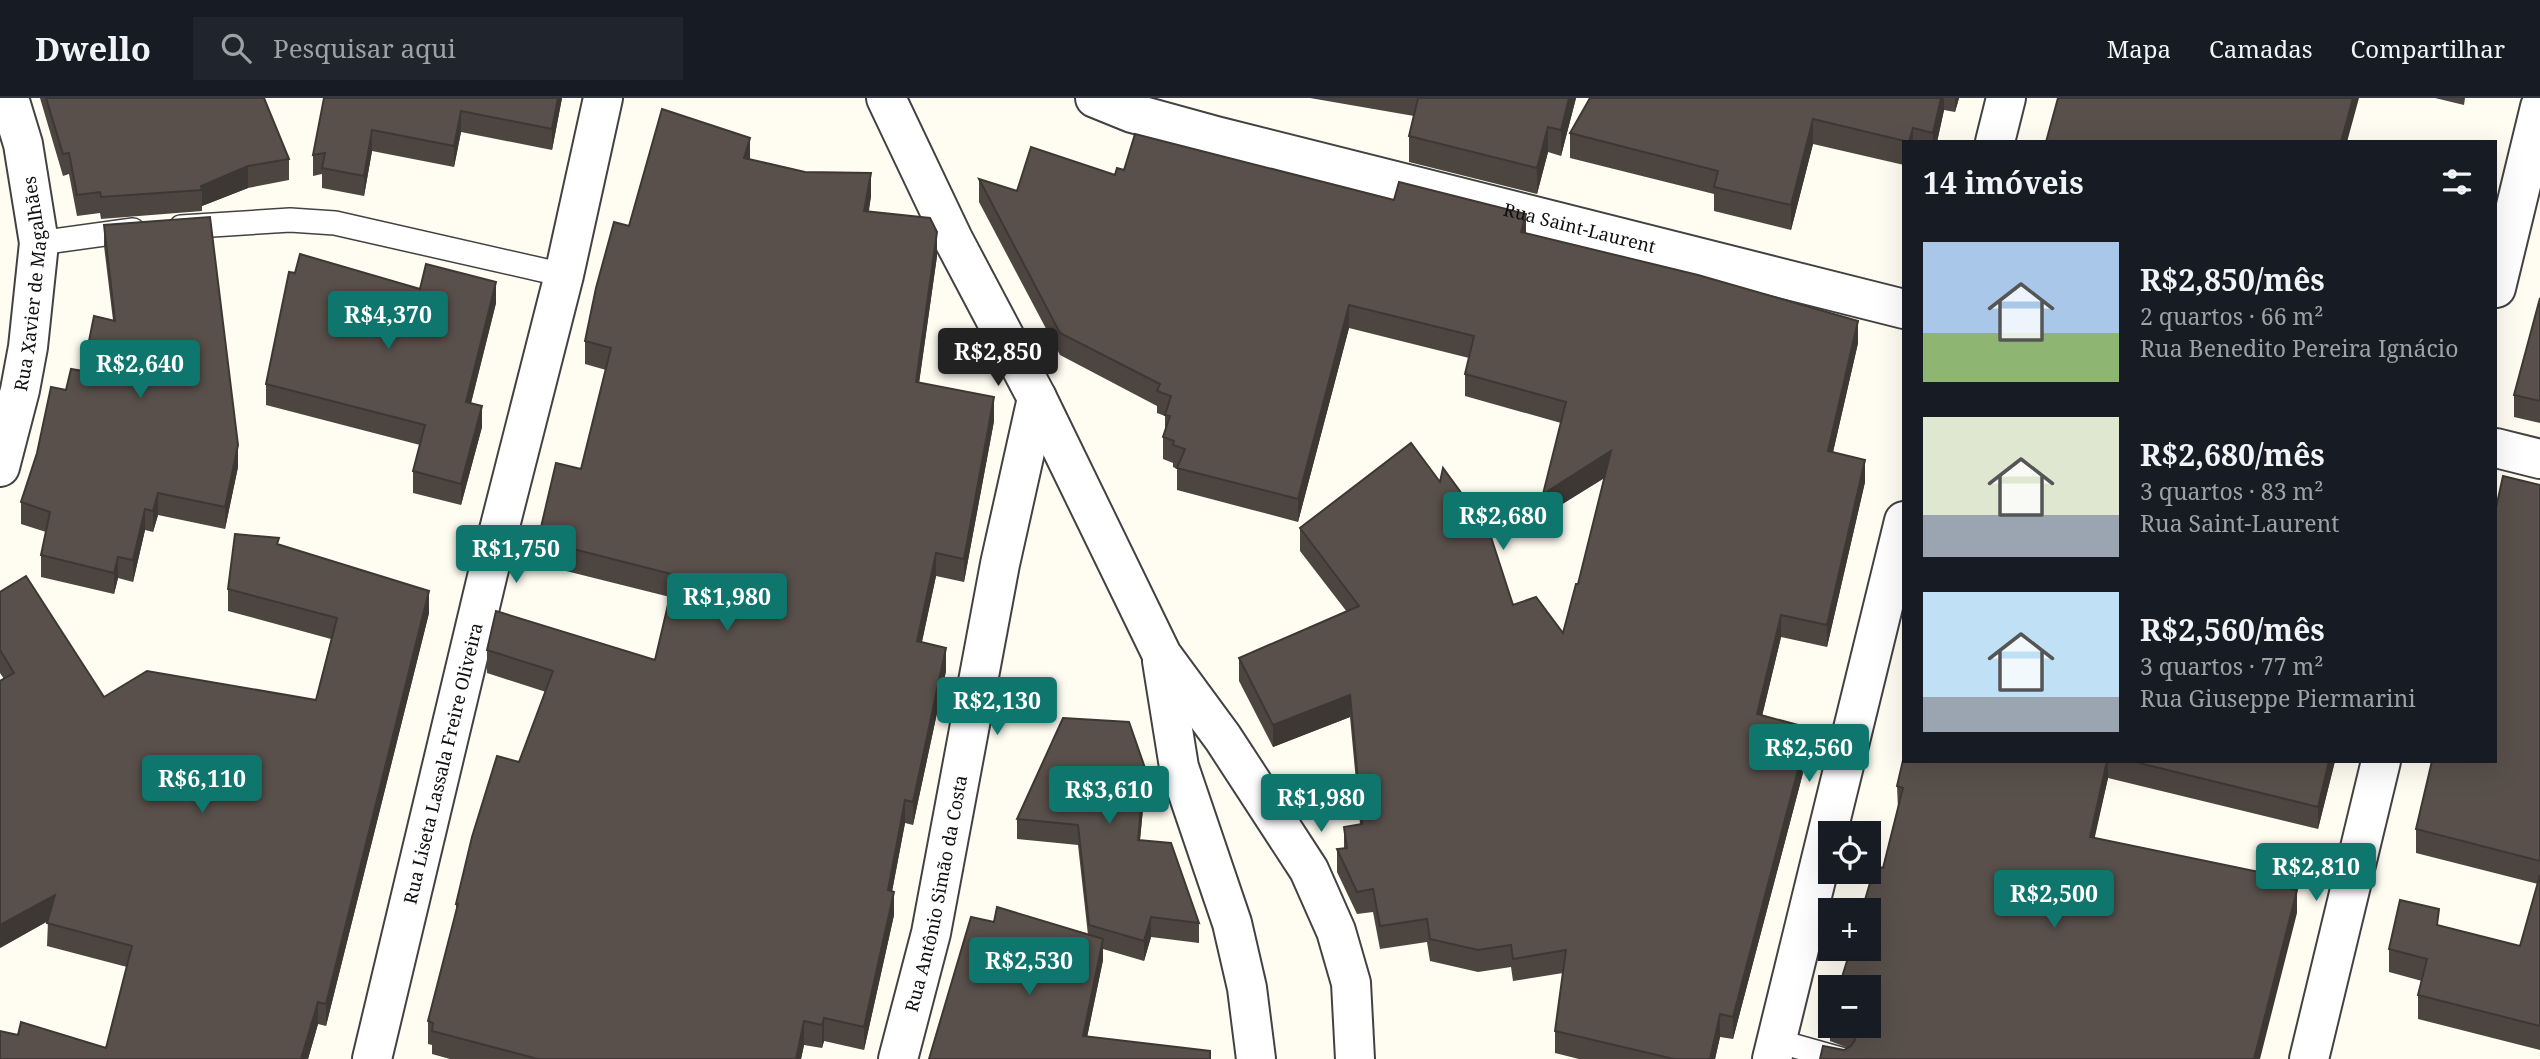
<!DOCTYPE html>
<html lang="pt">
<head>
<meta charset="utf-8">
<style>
  :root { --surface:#171b24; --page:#20242c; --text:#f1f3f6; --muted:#9ea1a6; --line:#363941; --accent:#0f766e }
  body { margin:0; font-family:"Noto Serif",serif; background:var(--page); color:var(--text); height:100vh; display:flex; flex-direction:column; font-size:26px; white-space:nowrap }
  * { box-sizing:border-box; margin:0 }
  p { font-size:23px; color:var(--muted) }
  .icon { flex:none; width:38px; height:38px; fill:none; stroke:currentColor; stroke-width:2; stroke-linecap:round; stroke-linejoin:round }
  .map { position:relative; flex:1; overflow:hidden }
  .sheet { position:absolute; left:1902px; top:42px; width:595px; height:623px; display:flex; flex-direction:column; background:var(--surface); border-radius:0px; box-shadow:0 7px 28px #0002 }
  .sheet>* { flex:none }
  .fabs { position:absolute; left:1818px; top:723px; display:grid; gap:14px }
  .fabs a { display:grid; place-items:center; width:63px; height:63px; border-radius:0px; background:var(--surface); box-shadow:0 7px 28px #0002; font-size:35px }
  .price { position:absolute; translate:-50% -60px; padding:0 16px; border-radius:7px; background:var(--accent); color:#fff; font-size:23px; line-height:46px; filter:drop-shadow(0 2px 4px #0008) }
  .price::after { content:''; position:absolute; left:50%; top:42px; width:21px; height:16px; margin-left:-10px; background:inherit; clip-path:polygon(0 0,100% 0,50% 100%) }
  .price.current { background:#222; color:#fff }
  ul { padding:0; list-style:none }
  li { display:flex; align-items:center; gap:21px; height:175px; padding:0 21px }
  li span { display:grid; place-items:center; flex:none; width:196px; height:140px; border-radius:0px; color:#555 }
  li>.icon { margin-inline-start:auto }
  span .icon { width:84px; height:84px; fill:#fffc; stroke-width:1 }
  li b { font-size:30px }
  h2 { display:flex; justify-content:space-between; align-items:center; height:84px; padding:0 21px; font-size:30px }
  header { display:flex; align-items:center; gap:42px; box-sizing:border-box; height:98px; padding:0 35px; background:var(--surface); border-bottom:2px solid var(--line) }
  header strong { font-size:33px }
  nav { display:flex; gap:38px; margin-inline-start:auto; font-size:24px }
  .search { width:490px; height:63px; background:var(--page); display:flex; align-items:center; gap:18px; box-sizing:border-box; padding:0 24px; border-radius:0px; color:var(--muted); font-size:26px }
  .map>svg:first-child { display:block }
</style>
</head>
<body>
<header>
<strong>Dwello</strong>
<div class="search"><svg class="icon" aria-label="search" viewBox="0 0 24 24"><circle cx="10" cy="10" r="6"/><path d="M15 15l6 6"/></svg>Pesquisar aqui</div>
<nav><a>Mapa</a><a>Camadas</a><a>Compartilhar</a></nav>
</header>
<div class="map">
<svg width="2540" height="961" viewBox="0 0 2540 961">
  <rect width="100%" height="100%" fill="#fffdf2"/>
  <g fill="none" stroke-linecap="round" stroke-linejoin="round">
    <g stroke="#424242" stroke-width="26">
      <path id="lane" d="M181 129 290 122 335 125 564 177
        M39 145 133 132
        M1777 943 1841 961"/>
    </g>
    <g stroke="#424242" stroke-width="42">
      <g id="street">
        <path d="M886 0 953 141 1037 300 1162 557 1223 640 1309 772 1336 833 1351 885 1355 961"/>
        <path id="s1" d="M1095 0 1132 15 1216 38 1904 211"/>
        <path d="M1995 44 2006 0"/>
        <path d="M2496 190 2540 9"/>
        <path d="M2496 350 2540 361"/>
        <path id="s2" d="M0 369 20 292 28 249 39 145 23 46 9 0"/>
        <path d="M1162 563 1179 669 1232 825 1247 890 1256 961"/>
        <path id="s3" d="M372 961 488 475 564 177 603 0"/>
        <path id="s4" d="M898 961 931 835 1000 466 1037 300"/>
        <path d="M1772 961 1904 423"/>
        <path d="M2309 961 2381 663"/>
      </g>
    </g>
    <use href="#lane" stroke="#fff" stroke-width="23"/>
    <use href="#street" stroke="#fff" stroke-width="38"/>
  </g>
  <path fill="#4d4540" d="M40 0H264L289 61V82L248 90 202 108V113L101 121 100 115 77 118 69 76 63 78Z
    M324 0H562L552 52 461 34 454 69 372 53 364 98 322 90V76L313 78V57Z
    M1310 0H1576L1561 58 1548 54 1537 96 1409 64V38L1414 18Z
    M1590 0H1959L1955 14 1944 12 1937 44H1904V67L1813 46 1791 132 1714 113V96L1570 60V35Z
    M2435 0H2465L2464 7Z
    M750 61 871 98 869 113 937 158 919 284 994 323 964 484 936 478 922 544 946 573 913 727 905 725 892 793 894 817 864 952 824 943 822 950 804 947 801 961H450L432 956V947L428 946V923L456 814V806L519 664 546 594 487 575V552L655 562 670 499 538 466V442L581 371 606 272 585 266V243L629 128Z
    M1124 72 1526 135 1858 245 1833 354 1865 384 1827 549 1781 539 1762 618 1809 652 1733 941 1720 939 1715 961H1579L1555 955V933L1563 875 1513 883 1511 869 1478 874 1430 863 1427 844 1380 851 1373 814 1357 816 1337 774V751L1344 750V729L1360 726 1350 619 1273 649 1239 583V560L1347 514 1300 453V430L1513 507 1563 535 1578 486 1604 380 1543 418 1561 325 1465 298V276L1469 260 1349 230 1298 424 1177 392V371L1173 369V365L1163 361V339L1165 333V318L1157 315V308L1060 257 979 104V81L1017 93 1115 77Z
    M104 127 238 369 225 431 158 417 153 434 145 432 133 484 118 480 114 496 41 479V457L46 434 21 426V404L83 273 113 222 104 148Z
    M295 175 420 191 496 205 471 305 482 329 461 407 413 395V373L420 347 266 307V286Z
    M2540 200V325L2514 319V297Z
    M2540 387V952L2418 921V897L2422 883 2389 874V851L2439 827 2520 848 2538 786 2416 755V731Z
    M279 447 429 515 326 928 318 926 308 961H0L18 937 106 950 127 869 47 848 48 823 0 850V583L4 581 0 575V494L104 599 316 602 331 541 228 513V491Z
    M1904 663H2335L2318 731 2108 680 2094 740 2293 791 2297 815 1844 952 1848 950 1830 943V919V928H1869L1883 770 1898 711 1897 688Z
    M1145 690 1140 742 1199 825V845L1151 839 1144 863 1103 851V862L1087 939 929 961 994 824 1088 837 1078 747 1017 741V721Z"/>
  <path fill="#3e3834" d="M558 0H562L552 52V31Z
    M1569 0H1576L1561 58V32Z
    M1941 0H1944V12L1937 44H1933V35Z
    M1955 0H1959L1955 14Z
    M2353 0H2359L2347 44H2341Z
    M461 13V34L454 69V48Z
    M1813 21V46L1791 132V107Z
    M1548 29V54L1537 96V70Z
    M1913 30V44H1909Z
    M372 32V53L364 98V78Z
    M750 40V63L744 60Z
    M248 68V90L202 108V92L201 88Z
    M871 75V98L864 136V113Z
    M1526 116V138L1521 134Z
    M937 134V158L916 307V284Z
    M496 184V205L466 325V304Z
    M1349 207V230L1298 424V401Z
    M1858 223V245L1828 376V353Z
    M994 299V323L964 484V461Z
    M482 308V329L461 407V386Z
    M238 347V369L225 431V409Z
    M1611 353V376L1543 418V396Z
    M1865 362V384L1827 549V527Z
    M158 395V417L153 434V413Z
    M145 411V432L133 484V462Z
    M936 455V478L917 566V543Z
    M118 459V480L114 496V475Z
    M429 493V515L326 928V906Z
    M1781 517V539L1757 639V616Z
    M946 550V573L913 727V704Z
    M1350 597V619L1273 649V627Z
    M1809 630V652L1733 941V919Z
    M2107 663H2108V680L2090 761V739Z
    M2329 663H2335L2318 731V709Z
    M1145 670V690L1138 762V742Z
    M905 702V725L888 815V792Z
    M2297 792V815L2260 961H2254Z
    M894 794V817L864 952V929Z
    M55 797V819L0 850V827Z
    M1151 819V839L1144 863V843Z
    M1103 841V862L1083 959V938Z
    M318 904V926L308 961H301Z
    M1720 916V939L1715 961H1710Z
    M824 920V943L822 950V927Z
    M804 923V947L801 961H796Z"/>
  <path fill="#59504b" stroke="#3e3834" stroke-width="2" d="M46 0H264L289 61 248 68 201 88 202 92 101 99 100 94 77 97 69 55 63 56Z
    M324 0H558L552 31 461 13 454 48 372 32 364 78 322 70 325 55 313 57Z
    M1418 0H1569L1561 32 1548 29 1537 70 1409 38Z
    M1590 0H1941L1933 35 1913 30 1909 44 1813 21 1791 107 1714 89 1718 73 1570 35Z
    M2058 0H2353L2341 44H2046Z
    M662 11 750 40 744 60 805 74 871 75 864 113 930 120 937 134 916 284 994 299 964 461 936 455 917 543 946 550 913 704 905 702 888 792 894 794 864 929 824 920 822 927 804 923 796 961H538L432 933 433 925 428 923 458 806H456L472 739 497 658 519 664 553 573 487 552 496 513 655 562 675 477 538 442 556 365 581 371 611 250 585 243 596 190 614 124 629 128Z
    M1135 36 1394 102 1399 84 1526 116 1521 134 1698 177 1858 223 1828 353 1865 362 1827 527 1781 517 1757 616 1809 630 1733 919 1720 916 1710 961H1674L1555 933 1566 852 1513 861 1511 847 1478 852 1430 841 1427 821 1380 828 1373 791 1357 794 1337 751 1347 750 1344 729 1362 726 1350 597 1273 627 1239 560 1359 508 1300 430 1411 345 1440 384 1443 370 1489 433 1513 507 1536 499 1563 535 1576 486H1578L1611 353 1543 396 1566 304 1465 276 1474 238 1349 207 1298 401 1177 370 1185 351 1173 347 1174 343 1163 339 1170 318 1165 317 1171 298 1157 293 1160 286 1060 235 979 81 1017 93 1031 49 1115 77 1117 70 1124 72Z
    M210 119 238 347 225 409 158 395 153 413 145 411 133 462 118 459 114 475 41 457 50 414 21 404 37 355 51 289 66 292 71 271 83 273 94 218 115 223 104 127Z
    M300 156 420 191 426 166 496 184 466 304 482 308 461 386 413 373 425 327 266 286 289 174 295 175Z
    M2540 200V303L2514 297Z
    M2503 378 2540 387V763L2416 731 2432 663H2496V410Z
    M235 436 279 440 277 446 429 493 326 906 318 904 301 961H0V933L18 937 21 924 106 950 132 848 47 825 55 797 0 827V583L14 575 0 552V494L26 478 104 599 147 573 316 602 337 520 228 491Z
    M1063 620 1129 624 1145 670 1138 742 1171 745 1199 825 1151 819 1144 843 1089 827 1078 727 1017 721Z
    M1904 658V663H2107L2090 739 2293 781 2291 791 2297 792 2254 961H1820L1823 948 1844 952 1851 948 1855 942 1854 935 1850 929 1848 928H1869V889H1839L1851 850H1869V812H1862L1875 768 1883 770 1903 690 1897 688Z
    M2131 663H2329L2318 709Z
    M2540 777V928L2418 897 2427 861 2389 851 2400 802 2439 811 2437 827 2520 848Z
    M997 809 1103 841 1083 938 1210 953V961H929L971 819 994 824Z"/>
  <g text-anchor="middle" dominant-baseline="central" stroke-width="7" stroke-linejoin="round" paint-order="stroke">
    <g font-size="18" fill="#0f0f0f" stroke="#fff">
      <text stroke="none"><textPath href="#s1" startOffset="502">Rua Saint-Laurent</textPath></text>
      <text stroke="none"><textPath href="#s2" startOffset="187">Rua Xavier de Magalhães</textPath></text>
      <text stroke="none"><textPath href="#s3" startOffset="304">Rua Liseta Lassala Freire Oliveira</textPath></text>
      <text stroke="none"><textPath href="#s4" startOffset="170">Rua Antônio Simão da Costa</textPath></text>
    </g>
  </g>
</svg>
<div class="fabs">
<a><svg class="icon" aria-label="locate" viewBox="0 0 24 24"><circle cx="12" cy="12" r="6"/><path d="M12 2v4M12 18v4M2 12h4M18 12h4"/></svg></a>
<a>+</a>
<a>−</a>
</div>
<b class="price" style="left:388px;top:253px">R$4,370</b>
<b class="price current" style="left:998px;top:290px">R$2,850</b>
<b class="price" style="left:140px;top:302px">R$2,640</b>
<b class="price" style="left:1503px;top:454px">R$2,680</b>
<b class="price" style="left:516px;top:487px">R$1,750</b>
<b class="price" style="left:727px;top:535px">R$1,980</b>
<b class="price" style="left:997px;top:639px">R$2,130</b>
<b class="price" style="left:1809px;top:686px">R$2,560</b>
<b class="price" style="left:202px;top:717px">R$6,110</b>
<b class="price" style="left:1109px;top:728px">R$3,610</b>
<b class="price" style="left:1321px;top:736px">R$1,980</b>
<b class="price" style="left:2316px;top:805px">R$2,810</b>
<b class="price" style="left:2054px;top:832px">R$2,500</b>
<b class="price" style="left:1029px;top:899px">R$2,530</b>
<section class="sheet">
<h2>14 imóveis<svg class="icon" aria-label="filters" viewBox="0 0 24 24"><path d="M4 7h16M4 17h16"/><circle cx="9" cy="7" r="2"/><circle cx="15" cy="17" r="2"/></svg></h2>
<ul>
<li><span style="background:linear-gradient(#a9c7e8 65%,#8fb573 0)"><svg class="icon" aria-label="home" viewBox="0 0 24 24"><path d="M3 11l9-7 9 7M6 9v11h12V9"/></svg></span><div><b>R$2,850/mês</b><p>2 quartos · 66 m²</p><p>Rua Benedito Pereira Ignácio</p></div></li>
<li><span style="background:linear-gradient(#dfe7d0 70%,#9aa5b1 0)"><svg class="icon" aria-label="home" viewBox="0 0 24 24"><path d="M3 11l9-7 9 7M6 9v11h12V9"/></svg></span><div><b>R$2,680/mês</b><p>3 quartos · 83 m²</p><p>Rua Saint-Laurent</p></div></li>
<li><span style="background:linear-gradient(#bfe0f5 75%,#9aa5b1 0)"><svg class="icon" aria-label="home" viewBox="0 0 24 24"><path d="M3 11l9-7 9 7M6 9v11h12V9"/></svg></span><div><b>R$2,560/mês</b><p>3 quartos · 77 m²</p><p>Rua Giuseppe Piermarini</p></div></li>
</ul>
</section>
</div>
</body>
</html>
